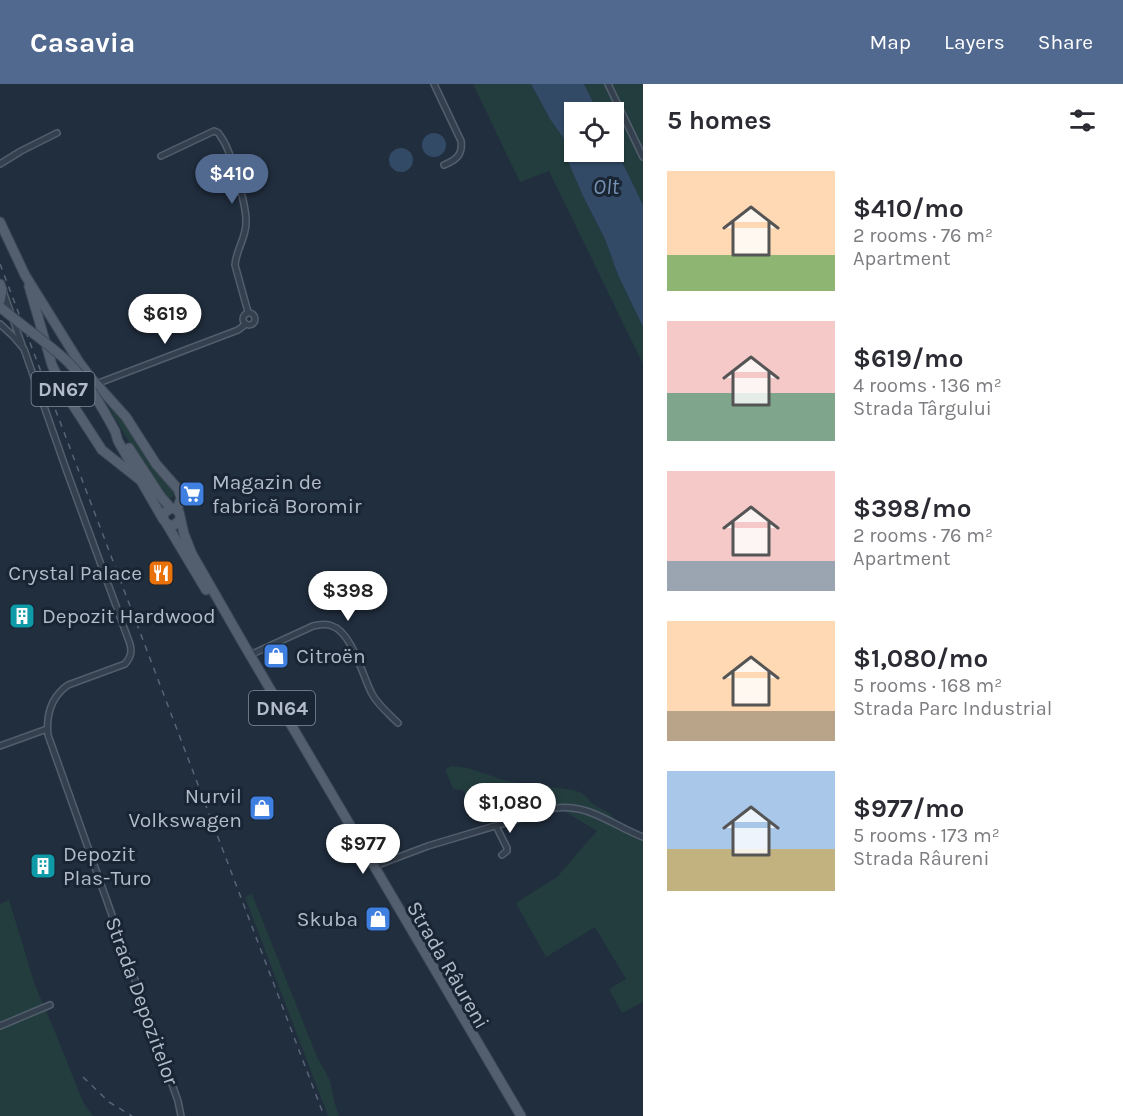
<!DOCTYPE html>
<html lang="en">
<head>
<meta charset="utf-8">
<style>
  :root { --surface:#fff; --page:#f7f7f7; --text:#2b2b33; --muted:#7c7c81; --accent:#51698f }
  body { margin:0; font-family:Karla,sans-serif; background:var(--page); color:var(--text); height:100vh; display:flex; flex-direction:column; font-size:22px; white-space:nowrap }
  * { box-sizing:border-box; margin:0 }
  p { font-size:20px; color:var(--muted) }
  .icon { flex:none; width:33px; height:33px; fill:none; stroke:currentColor; stroke-width:2; stroke-linecap:round; stroke-linejoin:round }
  .map { position:relative; flex:1; overflow:hidden }
  .side { display:flex; flex-direction:column; background:var(--surface); width:480px }
  .side>* { flex:none }
  .tools { position:absolute; left:564px; top:18px; display:grid; gap:12px }
  .tools a { display:grid; place-items:center; width:60px; height:60px; border-radius:0px; background:var(--surface); box-shadow:0 2px 4px #0004; font-size:30px }
  .price { position:absolute; translate:-50% -51px; padding:0 14px; border-radius:21px; background:#fff; color:#222; font-size:20px; line-height:39px; filter:drop-shadow(0 2px 3px #0008) }
  .price::after { content:''; position:absolute; left:50%; top:36px; width:18px; height:14px; margin-left:-9px; background:inherit; clip-path:polygon(0 0,100% 0,50% 100%) }
  .price.on { background:var(--accent); color:#fff }
  ul { padding:0; list-style:none }
  li { display:flex; align-items:center; gap:18px; height:150px; padding:0 24px }
  li span { display:grid; place-items:center; flex:none; width:168px; height:120px; border-radius:0px; color:#555 }
  li>.icon { margin-inline-start:auto }
  span .icon { width:72px; height:72px; fill:#fffc; stroke-width:1 }
  li b { font-size:26px }
  h2 { display:flex; justify-content:space-between; align-items:center; height:72px; padding:0 24px; font-size:26px }
  header { display:flex; align-items:center; gap:36px; box-sizing:border-box; height:84px; padding:0 30px; background:var(--accent); color:#fff }
  header strong { font-size:28px }
  nav { display:flex; gap:33px; margin-inline-start:auto; font-size:21px }
  main { display:flex; flex:1; min-height:0 }
  .map>svg:first-child { display:block }
</style>
</head>
<body>
<header>
<strong>Casavia</strong>
<nav><a>Map</a><a>Layers</a><a>Share</a></nav>
</header>
<main>
<div class="map">
<svg width="643" height="1032" viewBox="0 0 643 1032">
  <rect width="100%" height="100%" fill="#212e3e"/>
  <path fill="#233d3f" d="M473 0H531L550 35 564 55 566 73 583 112 605 155 618 191 643 243V280L549 87 520 98Z
    M584 0H643V121L614 61V28H598Z
    M107 319C128 337 137 363 153 385 160 393 170 400 174 410L172 414C171 414 169 414 168 413 161 410 110 329 107 319Z
    M451 682 467 684 507 697 573 706 582 709 593 720 610 730 628 750 643 757V918L622 929 609 905 626 895 595 843 546 873 516 819 557 793 597 747 551 719 502 736 493 721 468 713 462 706 453 705 446 687V685Z
    M252 810 317 973 330 996 334 1017 339 1032H328L245 813Z
    M9 816 35 901 55 948 83 1018 93 1032H0V820Z"/>
  <path fill="#334a67" d="M531 0H584L598 28H574V68H614V61L643 121V243L618 191 605 155 583 112 566 73 564 55 550 35Z
    M422 61a12 12 0 1 1 24 0a12 12 0 1 1-24 0Z
    M389 76a12 12 0 1 1 24 0a12 12 0 1 1-24 0Z"/>
  <g fill="none" stroke-linecap="round" stroke-linejoin="round">
    <g stroke="#535e6c" stroke-width="8">
      <path id="street" d="M434 0 461 57C463 71 456 76 444 81
        M608 0 643 73
        M161 72 214 47C219 49 218 48 221 53 231 66 247 123 246 139 246 154 236 166 235 181L248 228
        M0 80 21 67 57 49
        M3 207 22 261
        M243 235a6 6 0 1 1 12 0a6 6 0 1 1-12 0Z
        M0 240 13 252 24 265 66 385 130 560C132 568 131 573 125 580L68 601C51 613 46 631 48 651L178 1017 181 1032
        M96 300 238 246 246 240
        M250 571 313 542C319 541 326 539 332 542 352 548 363 593 372 610 378 621 389 630 398 639
        M0 662 47 645
        M496 742 507 764V767L502 771
        M375 782 428 762 555 724C591 720 611 741 643 753
        M0 942 50 921"/>
    </g>
    <g stroke="#3e4957" stroke-width="11">
      <path id="primary" d="M0 138 25 191 79 278 91 294 126 333 156 380 178 405 181 414 177 426
        M0 200 2 206 0 217
        M29 202 52 281 67 312 102 366 140 396
        M115 347 118 357 163 435
        M129 364 161 413 171 424
        M180 436 174 441H168L163 435 164 429 171 424 175 425 179 428 184 450 192 470 243 559 521 1032
        M166 439 206 506"/>
    </g>
    <use href="#street" stroke="#35404e" stroke-width="5"/>
    <use href="#primary" stroke="#535f6e" stroke-width="9"/>
    <path stroke="#576476" stroke-width="1.5" stroke-dasharray="6 6" stroke-linecap="butt" d="M0 180 324 1032
      M83 993 109 1018 132 1032"/>
    <g stroke="#3e4957" stroke-width="11" stroke-linecap="butt">
      <path id="primary-bridge" d="M0 223C22 242 47 258 68 278 88 298 102 323 115 347"/>
    </g>
    <use href="#primary-bridge" stroke="#535f6e" stroke-width="9"/>
  </g>
  <defs>
    <g id="supermarket-square" transform="scale(1.35)"><rect x="-9" y="-9" width="18" height="18" rx="4" fill="#3f7fe0" stroke="#1a2533"/><path d="M-6-5.5h2.5l.6 2H6L4.5 2H-2.5L-4.4-4H-6ZM-1.5 3.2a1.3 1.3 0 1 0 .1 0ZM3 3.2a1.3 1.3 0 1 0 .1 0Z" fill="#fff"/></g>
    <g id="restaurant-square" transform="scale(1.35)"><rect x="-9" y="-9" width="18" height="18" rx="4" fill="#e8710a" stroke="#1a2533"/><path d="M-5-6h1v4h1v-4h1v4h1v-4h1v5L-1.5 .5V6h-2V.5L-5-1ZM5-6V6H3V1.5H1.5Q1.5-4 5-6Z" fill="#fff"/></g>
    <g id="building-square" transform="scale(1.35)"><rect x="-9" y="-9" width="18" height="18" rx="4" fill="#0f9aa8" stroke="#1a2533"/><path d="M-4-6H4V6H1V3H-1V6H-4ZM-2.5-4.3h1.7v1.8h-1.7ZM.8-4.3h1.7v1.8H.8ZM-2.5-1h1.7V.8h-1.7ZM.8-1h1.7V.8H.8Z" fill="#fff"/></g>
    <g id="shop-square" transform="scale(1.35)"><rect x="-9" y="-9" width="18" height="18" rx="4" fill="#3f7fe0" stroke="#1a2533"/><path d="M-5-2.5h2.3a2.7 3.5 0 0 1 5.4 0H5L5.5 6h-11ZM-1.5-2.5h3a1.5 2.3 0 0 0-3 0Z" fill="#fff"/></g>
  </defs>
  <g fill-rule="evenodd">
    <use href="#supermarket-square" x="192" y="410"/>
    <use href="#restaurant-square" x="161" y="489"/>
    <use href="#building-square" x="22" y="532"/>
    <use href="#shop-square" x="276" y="572"/>
    <use href="#shop-square" x="262" y="724"/>
    <use href="#building-square" x="43" y="782"/>
    <use href="#shop-square" x="378" y="835"/>
  </g>
  <g text-anchor="middle" dominant-baseline="central" stroke-width="6" stroke-linejoin="round" paint-order="stroke">
    <g fill="#1a2533" stroke="#848e9d" stroke-width="1.5">
      <rect x="31.5" y="288" width="63" height="34" rx="4.5"/>
      <rect x="249" y="607" width="66" height="34" rx="4.5"/>
    </g>
    <g font-size="20" font-weight="bold" fill="#b1bbca">
      <text x="63" y="305">DN67</text>
      <text x="282" y="624">DN64</text>
    </g>
    <g font-size="21" fill="#b1bbca" stroke="#1a2533" text-anchor="start">
      <text x="212" y="398">Magazin de<tspan x="212" dy="24">fabrică Boromir</tspan></text>
      <text x="142" y="489" text-anchor="end">Crystal Palace</text>
      <text x="42" y="532">Depozit Hardwood</text>
      <text x="296" y="572">Citroën</text>
      <text x="242" y="712" text-anchor="end">Nurvil<tspan x="242" dy="24">Volkswagen</tspan></text>
      <text x="63" y="770">Depozit<tspan x="63" dy="24">Plas-Turo</tspan></text>
      <text x="358" y="835" text-anchor="end">Skuba</text>
    </g>
    <g font-size="21" fill="#b1bbca" stroke="#1a2533">
      <text transform="translate(448 881) rotate(60)">Strada Râureni</text>
      <text transform="translate(142 917) rotate(70)">Strada Depozitelor</text>
    </g>
    <g font-size="22" font-style="italic" fill="#7692b4" stroke="#1a2533">
      <text x="606" y="103">Olt</text>
    </g>
  </g>
</svg>
<div class="tools">
<a><svg class="icon" aria-label="locate" viewBox="0 0 24 24"><circle cx="12" cy="12" r="6"/><path d="M12 2v4M12 18v4M2 12h4M18 12h4"/></svg></a>
</div>
<b class="price on" style="left:232px;top:121px">$410</b>
<b class="price" style="left:165px;top:261px">$619</b>
<b class="price" style="left:348px;top:538px">$398</b>
<b class="price" style="left:510px;top:750px">$1,080</b>
<b class="price" style="left:363px;top:791px">$977</b>
</div>
<section class="side">
<h2>5 homes<svg class="icon" aria-label="filters" viewBox="0 0 24 24"><path d="M4 7h16M4 17h16"/><circle cx="9" cy="7" r="2"/><circle cx="15" cy="17" r="2"/></svg></h2>
<ul>
<li><span style="background:linear-gradient(#ffd9b3 70%,#8fb573 0)"><svg class="icon" aria-label="home" viewBox="0 0 24 24"><path d="M3 11l9-7 9 7M6 9v11h12V9"/></svg></span><div><b>$410/mo</b><p>2 rooms · 76 m²</p><p>Apartment</p></div></li>
<li><span style="background:linear-gradient(#f6c9c9 60%,#7fa58c 0)"><svg class="icon" aria-label="home" viewBox="0 0 24 24"><path d="M3 11l9-7 9 7M6 9v11h12V9"/></svg></span><div><b>$619/mo</b><p>4 rooms · 136 m²</p><p>Strada Târgului</p></div></li>
<li><span style="background:linear-gradient(#f6c9c9 75%,#9aa5b1 0)"><svg class="icon" aria-label="home" viewBox="0 0 24 24"><path d="M3 11l9-7 9 7M6 9v11h12V9"/></svg></span><div><b>$398/mo</b><p>2 rooms · 76 m²</p><p>Apartment</p></div></li>
<li><span style="background:linear-gradient(#ffd9b3 75%,#b9a48a 0)"><svg class="icon" aria-label="home" viewBox="0 0 24 24"><path d="M3 11l9-7 9 7M6 9v11h12V9"/></svg></span><div><b>$1,080/mo</b><p>5 rooms · 168 m²</p><p>Strada Parc Industrial</p></div></li>
<li><span style="background:linear-gradient(#a9c7e8 65%,#c2b280 0)"><svg class="icon" aria-label="home" viewBox="0 0 24 24"><path d="M3 11l9-7 9 7M6 9v11h12V9"/></svg></span><div><b>$977/mo</b><p>5 rooms · 173 m²</p><p>Strada Râureni</p></div></li>
</ul>
</section>
</main>
</body>
</html>
